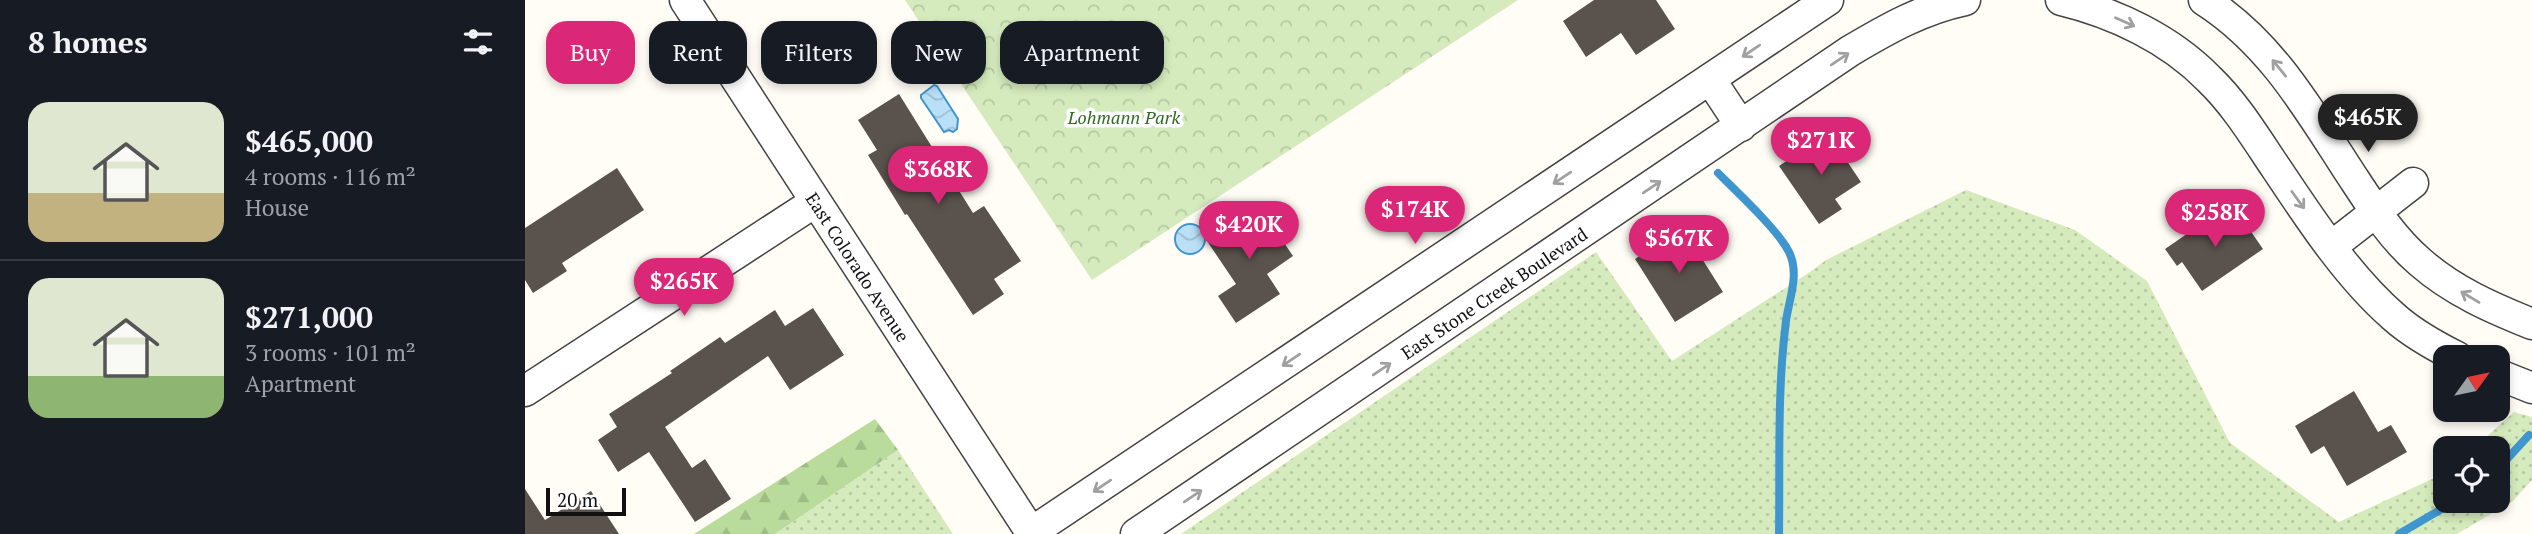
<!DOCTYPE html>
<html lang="en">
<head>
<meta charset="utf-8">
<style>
  :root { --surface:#171b24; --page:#242831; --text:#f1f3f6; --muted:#9ea1a6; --line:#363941; --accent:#db2777 }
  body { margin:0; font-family:"PT Serif",serif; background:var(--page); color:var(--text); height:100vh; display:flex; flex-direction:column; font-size:26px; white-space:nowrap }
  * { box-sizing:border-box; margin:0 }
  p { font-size:23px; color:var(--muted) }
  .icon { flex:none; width:38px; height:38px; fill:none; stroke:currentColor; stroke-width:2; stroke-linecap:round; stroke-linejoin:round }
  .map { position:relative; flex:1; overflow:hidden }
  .panel { display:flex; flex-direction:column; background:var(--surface); width:525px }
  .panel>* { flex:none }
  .top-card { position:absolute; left:21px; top:21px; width:665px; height:63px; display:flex; gap:14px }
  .needle { width:46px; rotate:57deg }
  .tools { position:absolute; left:1908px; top:345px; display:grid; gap:14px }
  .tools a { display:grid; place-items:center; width:77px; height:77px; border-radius:14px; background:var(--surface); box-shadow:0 4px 10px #0003; font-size:35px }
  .scale { position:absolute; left:21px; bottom:18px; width:80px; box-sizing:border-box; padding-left:7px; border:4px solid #111; border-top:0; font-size:19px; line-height:24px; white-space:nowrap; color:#111; -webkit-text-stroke:5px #fff; paint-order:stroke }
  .price { position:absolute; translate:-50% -60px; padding:0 16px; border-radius:24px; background:var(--accent); color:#fff; font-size:23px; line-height:46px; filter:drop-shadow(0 2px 4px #0008) }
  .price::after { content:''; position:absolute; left:50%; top:42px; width:21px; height:16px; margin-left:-10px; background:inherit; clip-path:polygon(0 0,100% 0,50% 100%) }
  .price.active { background:#222; color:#fff }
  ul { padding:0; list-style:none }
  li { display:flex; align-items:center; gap:21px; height:175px; padding:0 28px }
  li+li { border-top:2px solid var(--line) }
  li span { display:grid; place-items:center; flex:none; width:196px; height:140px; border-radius:21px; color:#555 }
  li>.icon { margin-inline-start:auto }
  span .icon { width:84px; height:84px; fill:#fffc; stroke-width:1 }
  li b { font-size:30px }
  h2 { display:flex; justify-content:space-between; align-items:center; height:84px; padding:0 28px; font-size:30px }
  .pill { padding:0 24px; border-radius:21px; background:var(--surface); box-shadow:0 4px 10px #0003; font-size:24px; line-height:63px }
  .pill.active { background:var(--accent); color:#fff }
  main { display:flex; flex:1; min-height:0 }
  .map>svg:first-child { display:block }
</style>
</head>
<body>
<main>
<section class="panel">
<h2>8 homes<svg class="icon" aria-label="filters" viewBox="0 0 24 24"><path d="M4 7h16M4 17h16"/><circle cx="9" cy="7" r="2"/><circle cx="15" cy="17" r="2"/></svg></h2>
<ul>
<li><span style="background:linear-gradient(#dfe7d0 65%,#c2b280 0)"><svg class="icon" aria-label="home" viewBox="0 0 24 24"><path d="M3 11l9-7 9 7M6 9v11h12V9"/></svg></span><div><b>$465,000</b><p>4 rooms · 116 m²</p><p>House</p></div></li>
<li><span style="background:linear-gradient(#dfe7d0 70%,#8fb573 0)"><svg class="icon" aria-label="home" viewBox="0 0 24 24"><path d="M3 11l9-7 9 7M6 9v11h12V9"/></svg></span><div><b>$271,000</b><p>3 rooms · 101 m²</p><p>Apartment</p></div></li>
</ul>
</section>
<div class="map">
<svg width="2007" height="534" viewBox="0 0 2007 534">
  <defs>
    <pattern id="grass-dots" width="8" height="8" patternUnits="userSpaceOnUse" patternTransform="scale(1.75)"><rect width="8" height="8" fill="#d5ebbd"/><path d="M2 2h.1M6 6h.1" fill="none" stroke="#b6c8a1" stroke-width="1.8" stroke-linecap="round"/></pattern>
    <pattern id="forest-firs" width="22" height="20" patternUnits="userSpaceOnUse" patternTransform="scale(1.75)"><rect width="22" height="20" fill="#b9dc9c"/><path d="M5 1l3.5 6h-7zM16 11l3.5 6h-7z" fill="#9ebc85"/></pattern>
    <pattern id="park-crowns" width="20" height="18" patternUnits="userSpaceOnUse" patternTransform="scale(1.75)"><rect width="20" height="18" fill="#d5ebbd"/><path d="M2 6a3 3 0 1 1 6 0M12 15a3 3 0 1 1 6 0" fill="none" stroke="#b6c8a1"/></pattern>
    <pattern id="water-waves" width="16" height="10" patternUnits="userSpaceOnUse" patternTransform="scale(1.75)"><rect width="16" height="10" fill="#b9e0f7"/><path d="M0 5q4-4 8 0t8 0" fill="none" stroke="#9ebfd3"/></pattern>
  </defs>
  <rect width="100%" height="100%" fill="#fffdf5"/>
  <path fill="url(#grass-dots)" d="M1441 190 1550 230 1622 281 1705 443 1814 522 1920 473V500H1972V448H1949L1989 412 2007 417V480L1988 501 1932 534H656L1071 252 1147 361 1285 272 1301 260Z
    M373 450 428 534H250Z"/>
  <path fill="url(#forest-firs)" d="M350 419 373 450 250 534H169Z"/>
  <path fill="url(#park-crowns)" d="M380 0H993L567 280Z"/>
  <path fill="url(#water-waves)" stroke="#3f96cf" stroke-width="2" d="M409 85 412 86 433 119 432 129 428 132 424 130 419 132 396 98V95Z
    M650 239a15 15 0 1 1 30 0a15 15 0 1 1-30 0Z"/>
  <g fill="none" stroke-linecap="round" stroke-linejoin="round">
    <path stroke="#3f96cf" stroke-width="8" d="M1193 173C1212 192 1253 230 1264 252 1275 274 1264 299 1261 321 1252 391 1255 463 1254 534
      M1972 470 2004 435
      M1874 534 1932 500"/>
  </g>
  <path fill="#5a524d" d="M1069 0H1131L1150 29 1111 55 1096 33 1061 57 1038 21Z
    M374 94 448 213 459 206 496 261 469 279 479 294 448 315 382 214 380 215 343 155 352 150 333 120Z
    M1303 133 1336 182 1310 199 1317 209 1294 224 1254 166Z
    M92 168 119 210 37 263 42 271 8 293 0 280V228Z
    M732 203 768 256 742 274 755 294 711 323 693 296 711 284 680 238Z
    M1701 207 1714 227 1720 223 1738 249 1677 291 1657 262 1652 266 1640 249Z
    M1157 227 1198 292 1150 322 1110 259Z
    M288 308 319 355 265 390 243 356 140 427 167 468 180 459 206 499 170 522 124 452 93 472 73 440 92 427 84 414 147 373 145 371 195 337 200 343 250 310 260 326Z
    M1829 391 1853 432 1866 425 1882 452 1822 486 1799 446 1786 454 1770 426Z
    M0 489 20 520 66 491 94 534H0Z"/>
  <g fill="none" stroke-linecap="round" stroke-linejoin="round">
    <g stroke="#444" stroke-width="33">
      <path id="street" d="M160 0 507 534
        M1536 0C1590 13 1645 39 1684 79 1711 105 1730 137 1751 168 1785 219 1823 277 1869 317 1888 334 1910 346 1932 357
        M1679 0C1748 44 1785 112 1829 179 1848 208 1868 239 1895 262 1928 291 1967 308 2007 324
        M1185 79 1216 126
        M1807 246 1888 183
        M1972 374 2007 388
        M0 391 290 202
        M504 534 1303 0
        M611 534 1325 51C1362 29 1397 9 1440 0"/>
    </g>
    <use href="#street" stroke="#fff" stroke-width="30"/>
  </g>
  <defs><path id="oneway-shaft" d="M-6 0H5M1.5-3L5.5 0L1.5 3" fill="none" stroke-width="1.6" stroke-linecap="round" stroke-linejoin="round" transform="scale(1.75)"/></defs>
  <g stroke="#a0a0a0">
    <use href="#oneway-shaft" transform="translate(1600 22) rotate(24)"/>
    <use href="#oneway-shaft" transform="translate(1226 51) rotate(146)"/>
    <use href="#oneway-shaft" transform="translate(1315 59) rotate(-34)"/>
    <use href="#oneway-shaft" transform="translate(1754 68) rotate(-129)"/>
    <use href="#oneway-shaft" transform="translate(1037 178) rotate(146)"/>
    <use href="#oneway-shaft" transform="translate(1127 187) rotate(-34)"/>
    <use href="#oneway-shaft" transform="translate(1773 200) rotate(54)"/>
    <use href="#oneway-shaft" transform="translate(1945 297) rotate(-149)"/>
    <use href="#oneway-shaft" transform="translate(766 360) rotate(146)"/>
    <use href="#oneway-shaft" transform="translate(857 369) rotate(-34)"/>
    <use href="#oneway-shaft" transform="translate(577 486) rotate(146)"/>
    <use href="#oneway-shaft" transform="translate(668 496) rotate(-34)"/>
  </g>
  <g text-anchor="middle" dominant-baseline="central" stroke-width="7" stroke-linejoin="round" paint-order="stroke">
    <g font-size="18" font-style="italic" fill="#2f6b1f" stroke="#fff">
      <text x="599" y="117">Lohmann Park</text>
    </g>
    <g font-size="18" fill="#111" stroke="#fff">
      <text transform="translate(333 267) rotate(57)">East Colorado Avenue</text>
      <text transform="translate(969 293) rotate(-34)">East Stone Creek Boulevard</text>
    </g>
  </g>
</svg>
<div class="tools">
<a><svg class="needle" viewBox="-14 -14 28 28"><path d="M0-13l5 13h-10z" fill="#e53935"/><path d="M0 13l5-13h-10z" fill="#9ea1a6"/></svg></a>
<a><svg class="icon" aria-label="locate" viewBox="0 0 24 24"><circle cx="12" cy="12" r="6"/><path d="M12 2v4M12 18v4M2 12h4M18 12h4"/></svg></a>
</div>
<div class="scale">20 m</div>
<b class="price active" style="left:1843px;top:154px">$465K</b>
<b class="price" style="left:1296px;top:177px">$271K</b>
<b class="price" style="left:413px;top:206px">$368K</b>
<b class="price" style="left:890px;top:246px">$174K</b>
<b class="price" style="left:1690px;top:249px">$258K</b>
<b class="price" style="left:724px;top:261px">$420K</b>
<b class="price" style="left:1154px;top:275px">$567K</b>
<b class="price" style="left:159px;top:318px">$265K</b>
<div class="top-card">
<a class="pill active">Buy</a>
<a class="pill">Rent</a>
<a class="pill">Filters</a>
<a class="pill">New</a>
<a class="pill">Apartment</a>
</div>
</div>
</main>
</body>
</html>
